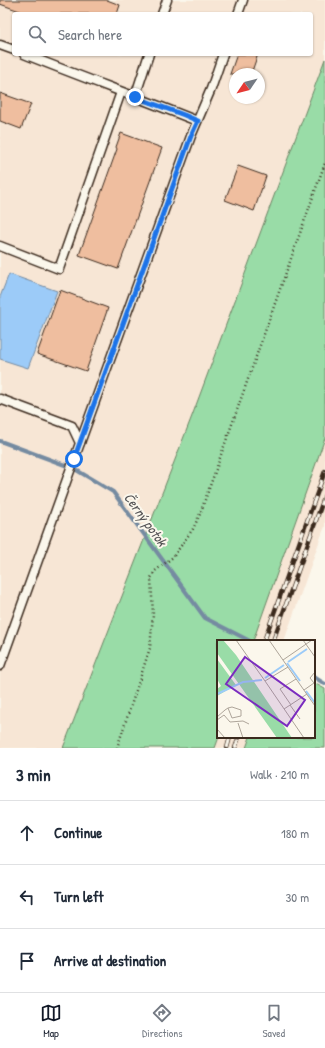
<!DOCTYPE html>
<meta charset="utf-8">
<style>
:root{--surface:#fff;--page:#f6f6f7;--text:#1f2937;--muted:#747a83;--line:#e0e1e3;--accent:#111827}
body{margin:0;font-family:"Patrick Hand",sans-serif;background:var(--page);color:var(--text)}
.compass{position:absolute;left:229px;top:68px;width:36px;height:36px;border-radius:50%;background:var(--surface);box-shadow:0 1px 3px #0004;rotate:235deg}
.stop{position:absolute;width:12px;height:12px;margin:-9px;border:3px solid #1a73e8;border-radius:50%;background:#fff}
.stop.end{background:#1a73e8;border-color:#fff;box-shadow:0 1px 4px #0008}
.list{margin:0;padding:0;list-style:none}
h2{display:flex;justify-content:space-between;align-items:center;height:52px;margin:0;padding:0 16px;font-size:17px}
h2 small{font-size:13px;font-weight:400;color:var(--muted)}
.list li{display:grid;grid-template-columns:26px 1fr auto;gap:12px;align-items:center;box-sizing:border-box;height:64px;padding:0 16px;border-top:1px solid var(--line)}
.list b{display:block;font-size:15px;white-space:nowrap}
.list em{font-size:13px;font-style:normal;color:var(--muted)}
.icon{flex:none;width:22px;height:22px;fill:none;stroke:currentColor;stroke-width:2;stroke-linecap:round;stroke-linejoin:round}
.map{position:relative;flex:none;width:325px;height:748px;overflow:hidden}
.search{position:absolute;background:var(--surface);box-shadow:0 1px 3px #0004;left:12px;right:12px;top:12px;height:44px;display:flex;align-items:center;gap:10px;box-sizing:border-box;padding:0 14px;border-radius:4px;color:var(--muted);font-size:15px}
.sheet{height:244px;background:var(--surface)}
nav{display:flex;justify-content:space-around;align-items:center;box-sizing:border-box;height:56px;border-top:1px solid var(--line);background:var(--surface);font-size:11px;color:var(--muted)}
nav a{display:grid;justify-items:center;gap:2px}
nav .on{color:var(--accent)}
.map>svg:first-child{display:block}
.built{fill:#f7e6d5;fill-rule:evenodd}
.green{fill:#99dca7;stroke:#6a8362}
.water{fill:#9ccbf8;stroke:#758ba1}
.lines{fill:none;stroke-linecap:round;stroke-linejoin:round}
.stream{stroke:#758ba1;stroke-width:4}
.building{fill:#efbe9f;stroke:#3b2a1e}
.lane-casing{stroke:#3b2a1e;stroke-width:11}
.path{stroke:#3b2a1e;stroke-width:2.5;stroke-dasharray:1 3;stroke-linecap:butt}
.lane{stroke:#fbf7ec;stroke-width:8}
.rail-casing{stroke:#3b2a1e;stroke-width:4.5}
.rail{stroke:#fbf7ec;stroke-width:3;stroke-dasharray:9;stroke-linecap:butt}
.route{stroke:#1a73e8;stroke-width:5}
.labels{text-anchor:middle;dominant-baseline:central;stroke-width:4;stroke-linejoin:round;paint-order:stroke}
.water-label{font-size:14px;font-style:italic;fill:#535254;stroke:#fbf7ec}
.inset-river{fill:none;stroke:#9ccbf8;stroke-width:2}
.inset-road{fill:none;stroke:#aea59a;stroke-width:1}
.view{fill:#7b2cbf;fill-opacity:0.15;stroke:#7b2cbf;stroke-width:2}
.inset-edge{fill:none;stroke:#3b2a1e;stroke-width:2}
</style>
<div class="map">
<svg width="325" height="748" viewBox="0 0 325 748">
<rect width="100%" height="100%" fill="#fbf7ec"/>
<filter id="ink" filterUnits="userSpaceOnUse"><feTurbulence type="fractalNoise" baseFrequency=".025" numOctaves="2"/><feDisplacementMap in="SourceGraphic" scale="8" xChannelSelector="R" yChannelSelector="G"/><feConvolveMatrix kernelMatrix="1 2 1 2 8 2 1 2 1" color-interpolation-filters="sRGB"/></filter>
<g filter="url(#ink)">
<g class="built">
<path d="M 0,0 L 325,0 L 325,59 L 192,416 L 63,748 L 0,748 ZM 14,14 L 311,14 L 311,54 L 14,54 ZM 235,74 L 259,74 L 259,98 L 235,98 Z"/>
<path d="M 325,438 L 325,527 L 323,531 L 284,641 L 253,641 Z"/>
<path d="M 219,737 L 250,737 L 246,748 L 215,748 Z"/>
</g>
<g class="green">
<path d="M 325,59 L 325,438 L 253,641 L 218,641 L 219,737 L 215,748 L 63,748 L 192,416 Z"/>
<path d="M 314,683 L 325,689 L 325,748 L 246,748 L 250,737 L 314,737 Z"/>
</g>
<path class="water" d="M 9,274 L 57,291 L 28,368 L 0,359 L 0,297 Z"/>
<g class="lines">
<g class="stream">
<path d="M 0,441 L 73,468 L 113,492 L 205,618 L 250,641"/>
<path d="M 314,677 L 325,684"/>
</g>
</g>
<g class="building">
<path d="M 0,0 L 107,0 L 120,5 L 117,14 L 28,14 L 0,4 Z"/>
<path d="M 237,54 L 258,54 L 251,74 L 230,74 Z"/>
<path d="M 0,93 L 31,104 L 21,129 L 0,121 Z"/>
<path d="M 121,133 L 162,148 L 118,269 L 79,255 L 117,149 L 116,147 Z"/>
<path d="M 238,166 L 266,176 L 254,211 L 225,200 Z"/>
<path d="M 60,290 L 108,308 L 86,371 L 37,354 Z"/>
</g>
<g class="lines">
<g class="lane-casing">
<g id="lane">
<path d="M 162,14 L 167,0"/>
<path d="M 238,14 L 243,0"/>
<path d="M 0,45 L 14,50"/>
<path d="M 24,54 C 81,77 140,98 197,121"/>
<path d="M 135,97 L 149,54"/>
<path d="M 0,246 L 59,269 L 121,92"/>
<path d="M 0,399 L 72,426 L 80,443 L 0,666"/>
<path d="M 80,443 L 191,136 L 211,89 L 223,54"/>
</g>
</g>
<path class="path" d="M 117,748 L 150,648 L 153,615 L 151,578 L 155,571 L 173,557 L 193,529 L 200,514 L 325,163"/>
<use href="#lane" class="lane"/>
<g class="rail-casing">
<g id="rail">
<path d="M 264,641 L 325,471"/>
<path d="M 273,641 L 325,495"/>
<path d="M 227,748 L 230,737"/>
<path d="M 235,748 L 239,737"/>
</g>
</g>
<use href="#rail" class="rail"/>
</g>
</g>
<g class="lines" filter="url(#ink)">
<path class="route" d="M 74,459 L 191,136 L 198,121 L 184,115 L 135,97"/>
</g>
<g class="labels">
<g class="water-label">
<text transform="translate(146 519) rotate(54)">Černý potok</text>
</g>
</g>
<g transform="translate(217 640)">
<rect width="98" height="98" fill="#fbf7ec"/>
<path d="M 0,0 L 6,0 L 19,15 L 75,98 L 60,98 L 0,13 ZM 0,19 L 19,45 L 0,56 L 0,49 L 4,46 L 0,39 Z" fill="#99dca7"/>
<path class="inset-river" d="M 71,22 L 90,9M 70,23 L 83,41M 48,38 L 67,25M 89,51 L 98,63M 0,54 L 26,42 L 45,40"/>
<path class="inset-road" d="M 19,0 L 48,41 L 71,27M 52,0 L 98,66M 86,0 L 98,17M 66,20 L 95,0M 48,41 L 87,98M 97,43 L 93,38 L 98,32M 87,50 L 97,43M 73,65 L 83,79M 74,65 L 63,49 L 79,39M 67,69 L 90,54M 0,77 L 8,70 L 11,68 L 15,67 L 24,70 L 24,76 L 15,78 L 11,68M 0,80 L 7,75 L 13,82 L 26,81 L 32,84M 21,83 L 26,98M 0,89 L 8,98"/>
<path class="view" d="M 28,17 L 88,60 L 70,86 L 9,44 Z"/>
<rect width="98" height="98" class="inset-edge"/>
</g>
</svg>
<svg class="compass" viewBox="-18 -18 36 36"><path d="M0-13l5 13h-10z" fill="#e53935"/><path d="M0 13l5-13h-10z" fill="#747a83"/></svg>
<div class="stop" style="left:74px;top:459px"></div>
<div class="stop end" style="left:135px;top:97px"></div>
<div class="search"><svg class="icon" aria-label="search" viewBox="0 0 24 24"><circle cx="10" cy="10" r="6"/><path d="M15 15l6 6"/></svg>Search here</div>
</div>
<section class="sheet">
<h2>3 min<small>Walk · 210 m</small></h2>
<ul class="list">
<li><svg class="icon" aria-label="ahead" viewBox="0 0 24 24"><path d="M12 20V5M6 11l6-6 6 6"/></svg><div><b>Continue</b></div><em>180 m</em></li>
<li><svg class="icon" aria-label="left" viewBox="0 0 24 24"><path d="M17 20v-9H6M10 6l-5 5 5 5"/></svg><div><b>Turn left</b></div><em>30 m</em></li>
<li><svg class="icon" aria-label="arrive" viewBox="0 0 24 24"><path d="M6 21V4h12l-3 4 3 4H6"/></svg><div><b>Arrive at destination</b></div></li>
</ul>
</section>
<nav>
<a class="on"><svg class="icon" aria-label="map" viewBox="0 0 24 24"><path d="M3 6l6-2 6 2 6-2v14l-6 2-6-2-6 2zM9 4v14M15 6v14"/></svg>Map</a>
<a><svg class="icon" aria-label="directions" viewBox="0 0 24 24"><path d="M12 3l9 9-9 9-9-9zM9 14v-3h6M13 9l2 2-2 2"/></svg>Directions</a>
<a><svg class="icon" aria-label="saved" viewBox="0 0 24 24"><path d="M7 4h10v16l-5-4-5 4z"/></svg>Saved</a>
</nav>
